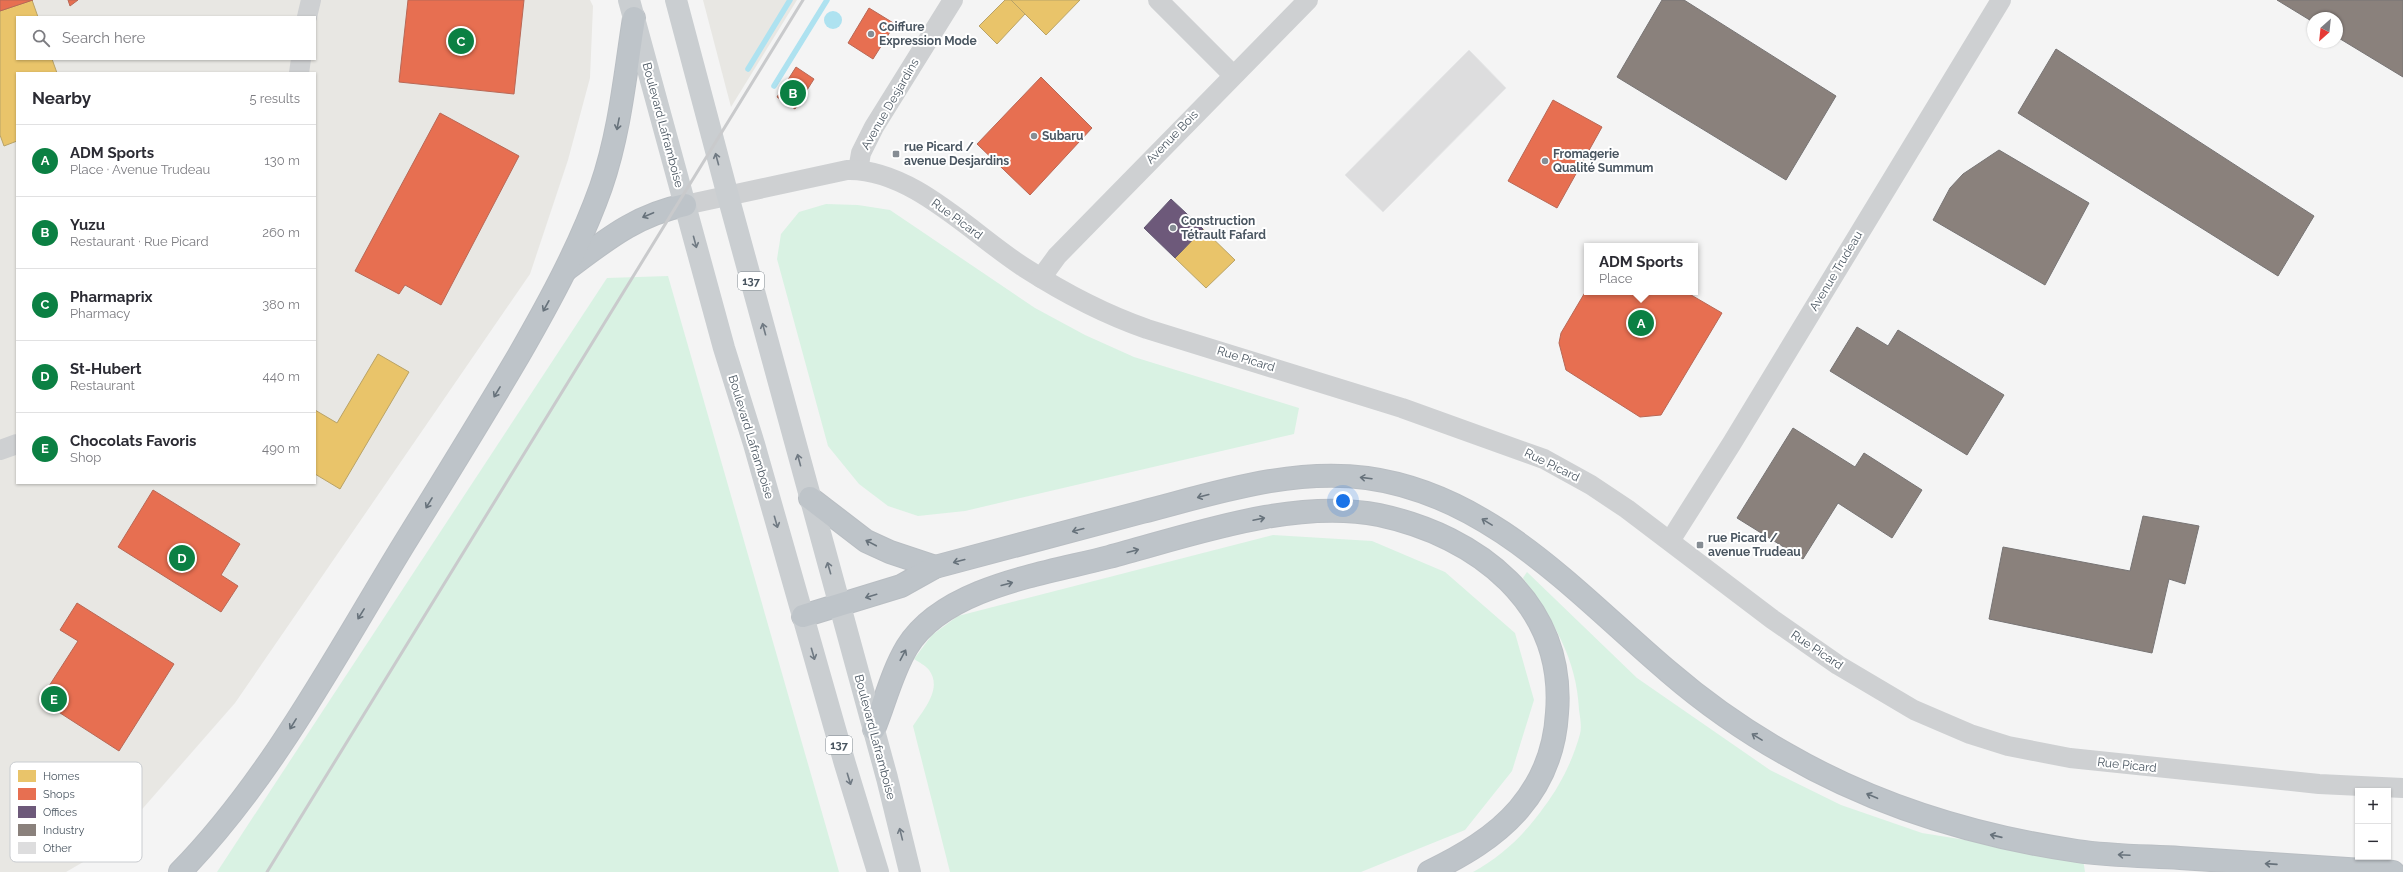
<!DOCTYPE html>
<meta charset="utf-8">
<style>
:root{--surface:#fff;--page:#f2f2f3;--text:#2b2b33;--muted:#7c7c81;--line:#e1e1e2;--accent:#0b8043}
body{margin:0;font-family:Raleway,sans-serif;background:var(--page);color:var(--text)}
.controls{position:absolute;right:12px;bottom:12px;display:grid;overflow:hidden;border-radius:0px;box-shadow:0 1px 3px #0004}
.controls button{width:36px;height:36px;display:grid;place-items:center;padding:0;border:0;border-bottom:1px solid var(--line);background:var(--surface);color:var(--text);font:20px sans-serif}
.compass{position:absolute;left:2307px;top:12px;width:36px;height:36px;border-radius:50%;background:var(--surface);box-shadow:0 1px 3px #0004;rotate:207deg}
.you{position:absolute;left:1343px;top:501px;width:14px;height:14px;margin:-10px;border:3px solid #fff;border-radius:50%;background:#1a73e8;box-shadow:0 0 0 6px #1a73e833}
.badge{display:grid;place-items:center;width:26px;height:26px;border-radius:50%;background:var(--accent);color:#fff;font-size:13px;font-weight:700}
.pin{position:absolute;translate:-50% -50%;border:2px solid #fff;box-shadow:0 1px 4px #0006}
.popup{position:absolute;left:1584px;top:243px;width:114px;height:52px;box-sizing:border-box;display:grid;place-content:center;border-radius:0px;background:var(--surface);filter:drop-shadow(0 1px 3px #0005);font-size:13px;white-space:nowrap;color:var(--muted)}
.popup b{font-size:15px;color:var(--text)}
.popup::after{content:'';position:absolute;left:50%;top:100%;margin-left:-8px;border:8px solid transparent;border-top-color:var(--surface)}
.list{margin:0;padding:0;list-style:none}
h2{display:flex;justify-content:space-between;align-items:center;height:52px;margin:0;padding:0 16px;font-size:17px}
h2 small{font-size:13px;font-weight:400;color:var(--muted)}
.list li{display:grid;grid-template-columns:26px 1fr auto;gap:12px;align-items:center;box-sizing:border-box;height:72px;padding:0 16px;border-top:1px solid var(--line)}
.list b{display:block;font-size:15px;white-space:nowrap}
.list p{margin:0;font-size:13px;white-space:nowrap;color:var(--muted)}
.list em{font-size:13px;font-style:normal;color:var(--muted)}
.icon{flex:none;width:22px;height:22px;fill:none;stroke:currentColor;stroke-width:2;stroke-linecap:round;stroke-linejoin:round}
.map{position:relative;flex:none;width:2403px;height:872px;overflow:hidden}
.search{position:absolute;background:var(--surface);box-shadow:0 1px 3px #0004;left:16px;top:16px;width:300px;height:44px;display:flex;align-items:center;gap:10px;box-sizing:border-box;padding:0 14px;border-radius:0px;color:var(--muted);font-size:15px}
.panel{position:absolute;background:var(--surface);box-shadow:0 1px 3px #0004;left:16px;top:72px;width:300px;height:412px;border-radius:0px}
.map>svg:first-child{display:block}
.commercial{fill:#e8e7e3;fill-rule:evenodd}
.green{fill:#d9f2e3}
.water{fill:#aee2f0}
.homes{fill:#e9c46a;stroke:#b9a367}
.shops{fill:#e76f51;stroke:#b86856}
.offices{fill:#6d597a;stroke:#625872}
.industry{fill:#8a817c;stroke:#777474}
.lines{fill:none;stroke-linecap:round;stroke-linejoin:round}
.stream{stroke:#aee2f0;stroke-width:5.5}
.building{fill:#ddddde;stroke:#e5e6e7}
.highway-casing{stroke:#b9bec3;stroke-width:24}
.minor{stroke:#ced0d2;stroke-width:20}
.major{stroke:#caced1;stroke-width:22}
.highway{stroke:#bec4c9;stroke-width:22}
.rail{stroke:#c9cacc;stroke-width:3}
.oneway{stroke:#67727b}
.oneway2{stroke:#707a83}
.poi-dot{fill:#868d94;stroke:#fff;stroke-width:1.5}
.labels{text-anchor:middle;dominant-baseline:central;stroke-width:4;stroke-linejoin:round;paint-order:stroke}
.shield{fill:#fff;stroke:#808990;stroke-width:1}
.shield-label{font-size:11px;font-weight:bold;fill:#4a5661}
.poi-label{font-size:12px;font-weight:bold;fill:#4a5661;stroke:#fff;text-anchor:start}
.street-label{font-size:12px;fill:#4a5661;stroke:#fff}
.key{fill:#fff;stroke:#c9ccd0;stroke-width:1}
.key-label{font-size:11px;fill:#4a5661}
</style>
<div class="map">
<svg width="2403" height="872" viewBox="0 0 2403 872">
<rect width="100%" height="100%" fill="#f4f4f4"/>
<g class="commercial">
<path d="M 0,0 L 590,0 L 593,6 L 590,78 L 568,160 L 530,274 L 235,703 L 109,847 L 66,872 L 0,872 ZM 17,17 L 315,17 L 315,59 L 17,59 ZM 17,73 L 315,73 L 315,483 L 17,483 Z"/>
<path d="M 703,0 L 797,0 L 731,107 Z"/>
</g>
<g class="green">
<path d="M 826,204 L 858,205 L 890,210 L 1035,308 L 1085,335 L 1134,357 L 1299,408 L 1294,434 L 965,511 L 918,516 L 888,506 L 859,484 L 828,446 L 777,259 L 781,234 L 799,212 Z"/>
<path d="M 668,276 L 839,872 L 217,872 L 607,278 Z"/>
<path d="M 1273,535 L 1372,541 L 1445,572 L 1515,633 L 1534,700 L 1512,771 L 1465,830 L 1361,872 L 950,872 L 913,726 C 923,710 943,689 929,670 C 926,666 919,662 914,659 L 932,635 L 958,616 Z"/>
<path d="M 1527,572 L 1637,678 L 1770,770 L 1841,805 L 1922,833 L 2083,859 L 2085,872 L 1473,872 C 1502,856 1525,834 1544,807 C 1560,786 1573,760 1580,734 C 1582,727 1580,717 1579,710 C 1577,658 1552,619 1523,578 Z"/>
</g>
<circle class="water" cx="833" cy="20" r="9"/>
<g class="homes">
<path d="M 32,0 L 38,17 L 17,17 L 17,59 L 52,59 L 57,73 L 17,73 L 17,141 L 4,146 L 0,135 L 0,11 Z"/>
<path d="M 1005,0 L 1011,0 L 1025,14 L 997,44 L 979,26 Z"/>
<path d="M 1011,0 L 1080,0 L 1046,35 Z"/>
<path d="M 1203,229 L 1235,260 L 1206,288 L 1175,258 Z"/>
<path d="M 378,354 L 409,372 L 340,489 L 315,474 L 315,410 L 337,423 Z"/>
</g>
<g class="shops">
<path d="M 0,0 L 33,0 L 0,11 Z"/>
<path d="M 68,0 L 78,0 L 70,6 Z"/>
<path d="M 408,0 L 524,0 L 514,94 L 399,82 Z"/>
<path d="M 869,8 L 895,24 L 873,59 L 848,43 Z"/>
<path d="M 796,67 L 814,79 L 795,109 L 777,97 Z"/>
<path d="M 1041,77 L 1092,128 L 1030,195 L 977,144 Z"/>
<path d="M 1553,100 L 1602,127 L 1557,208 L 1508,181 Z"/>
<path d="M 440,113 L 519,156 L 441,305 L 405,285 L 399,294 L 355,271 Z"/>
<path d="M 1587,289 L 1587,292 L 1686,292 L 1722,313 L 1661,415 L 1640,417 L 1566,370 L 1559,343 L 1561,333 Z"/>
<path d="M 153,490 L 240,544 L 221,575 L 238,586 L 221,612 L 118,547 Z"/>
<path d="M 77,603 L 174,664 L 119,751 L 40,700 L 78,641 L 60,630 Z"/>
</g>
<path class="offices" d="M 1171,199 L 1203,229 L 1175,258 L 1144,228 Z"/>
<g class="industry">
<path d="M 1662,0 L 1684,0 L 1836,96 L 1786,180 L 1617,77 Z"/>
<path d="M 2277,0 L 2403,0 L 2403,77 L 2337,37 L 2337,18 L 2313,18 L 2313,22 Z"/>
<path d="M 2056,49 L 2314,216 L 2278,276 L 2018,113 Z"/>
<path d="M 1999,150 L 2089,203 L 2045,285 L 1933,220 L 1950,188 L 1963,174 Z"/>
<path d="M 1857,327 L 1888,346 L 1898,330 L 2004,395 L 1967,455 L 1830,371 Z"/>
<path d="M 1793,428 L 1855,467 L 1864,453 L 1922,490 L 1892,538 L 1838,503 L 1803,559 L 1737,518 Z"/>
<path d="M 2143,516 L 2199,526 L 2185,584 L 2169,579 L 2152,653 L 1989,619 L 2003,547 L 2130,571 Z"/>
</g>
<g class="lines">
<g class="stream">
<path d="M 748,69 L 790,0"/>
<path d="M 774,86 L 827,0"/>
</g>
</g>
<path class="building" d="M 1469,50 L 1506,88 L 1383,212 L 1345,175 Z"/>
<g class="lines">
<g class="highway-casing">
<g id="highway">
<path d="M 567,269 C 606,240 636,215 685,205"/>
<path d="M 810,498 L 866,541 L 890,552 L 935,567"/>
<path d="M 803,616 L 901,586 L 935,567 C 1004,549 1073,531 1142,512 C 1216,493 1290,468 1367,478 C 1492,495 1578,595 1669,672 C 1705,703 1745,731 1786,754 C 1876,806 1975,836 2077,851 C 2111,856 2146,856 2180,858 C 2251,863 2322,867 2393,872"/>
<path d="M 874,729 C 885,702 892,672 907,647 C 944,587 1044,574 1109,557 C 1192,535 1293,498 1379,515 C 1478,536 1566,604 1557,713 C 1555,749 1542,782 1519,809 C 1495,837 1462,856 1429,872"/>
<path d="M 180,872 C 271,779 336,655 404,544 C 443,481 482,418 519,355 C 550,301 580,246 601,187 C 620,132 625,75 634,18"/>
</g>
</g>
<g class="minor">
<path d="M 1158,0 L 1233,75"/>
<path d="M 307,17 L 311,0"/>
<path d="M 299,73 L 301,59"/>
<path d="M 858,170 L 861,153 L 874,127 L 953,0"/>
<path d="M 685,205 L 847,170 C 912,168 973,235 1025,268 C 1064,293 1104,314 1147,329 L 1402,408 L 1544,459 L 1591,485 L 1627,509 L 1772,619 L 1838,665 L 1914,710 L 1970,734 L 2008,746 L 2070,758 L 2319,784 L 2403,788"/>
<path d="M 1041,278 L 1057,256 L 1308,0"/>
<path d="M 0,450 L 17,444"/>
<path d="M 1670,541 L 1732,443 L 2001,0"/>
</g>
<g class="major">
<path d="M 629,0 L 724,348 L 754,444 L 845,764 L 878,872"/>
<path d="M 676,0 L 728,196 L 887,778 L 910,872"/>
</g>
<use href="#highway" class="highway"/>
<path class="rail" d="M 267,872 L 803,0"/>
</g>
<defs><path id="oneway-shaft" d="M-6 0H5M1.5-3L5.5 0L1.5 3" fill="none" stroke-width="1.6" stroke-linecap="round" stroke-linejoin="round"/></defs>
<g class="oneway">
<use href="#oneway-shaft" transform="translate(618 124) rotate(101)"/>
<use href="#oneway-shaft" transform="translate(648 215) rotate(157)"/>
<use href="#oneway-shaft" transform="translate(546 306) rotate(119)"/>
<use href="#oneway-shaft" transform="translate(497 392) rotate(121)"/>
<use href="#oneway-shaft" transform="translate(1366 478) rotate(-173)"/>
<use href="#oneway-shaft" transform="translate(1203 496) rotate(165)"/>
<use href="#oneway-shaft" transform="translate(429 503) rotate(121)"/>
<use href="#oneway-shaft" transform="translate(1259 519) rotate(-12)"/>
<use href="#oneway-shaft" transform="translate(1487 522) rotate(-149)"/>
<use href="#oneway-shaft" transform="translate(1078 530) rotate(165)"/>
<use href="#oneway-shaft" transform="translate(871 543) rotate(-152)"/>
<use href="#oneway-shaft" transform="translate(1133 551) rotate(-15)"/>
<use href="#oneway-shaft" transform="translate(959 561) rotate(165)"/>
<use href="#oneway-shaft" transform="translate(1007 584) rotate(-15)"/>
<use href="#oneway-shaft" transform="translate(871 596) rotate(163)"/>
<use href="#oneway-shaft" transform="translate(361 614) rotate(122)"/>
<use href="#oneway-shaft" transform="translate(903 655) rotate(-62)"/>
<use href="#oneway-shaft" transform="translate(293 724) rotate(122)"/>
<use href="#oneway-shaft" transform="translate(1757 737) rotate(-148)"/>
<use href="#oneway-shaft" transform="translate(1872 796) rotate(-157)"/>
<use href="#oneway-shaft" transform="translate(1996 836) rotate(-167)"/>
<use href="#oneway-shaft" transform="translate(2124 855) rotate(-177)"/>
<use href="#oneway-shaft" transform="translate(2271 864) rotate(-176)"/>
</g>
<g class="oneway2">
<use href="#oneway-shaft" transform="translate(717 159) rotate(-105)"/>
<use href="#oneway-shaft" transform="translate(695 242) rotate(75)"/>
<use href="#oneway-shaft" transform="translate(764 329) rotate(-105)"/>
<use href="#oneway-shaft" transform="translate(799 460) rotate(-105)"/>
<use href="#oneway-shaft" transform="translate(776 522) rotate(74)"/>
<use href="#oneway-shaft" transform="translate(829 568) rotate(-106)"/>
<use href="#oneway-shaft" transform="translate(813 654) rotate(74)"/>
<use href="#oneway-shaft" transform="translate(849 779) rotate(73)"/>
<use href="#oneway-shaft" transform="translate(901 834) rotate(-104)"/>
</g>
<g class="poi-dot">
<circle cx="871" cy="34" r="4"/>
<circle cx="1034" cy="136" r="4"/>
<rect x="892" y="150" width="8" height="8" rx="2"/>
<circle cx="1545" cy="161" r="4"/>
<circle cx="1173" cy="228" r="4"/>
<rect x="1696" y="541" width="8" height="8" rx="2"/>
</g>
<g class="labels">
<g class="shield">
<rect x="738" y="272" width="26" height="18" rx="3"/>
<rect x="826" y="736" width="26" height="18" rx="3"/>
</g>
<g class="shield-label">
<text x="751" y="281">137</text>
<text x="839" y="745">137</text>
</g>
<g class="poi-label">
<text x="879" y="27">Coiffure<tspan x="879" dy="14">Expression Mode</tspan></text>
<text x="1042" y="136">Subaru</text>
<text x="904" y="147">rue Picard /<tspan x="904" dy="14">avenue Desjardins</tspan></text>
<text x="1553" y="154">Fromagerie<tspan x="1553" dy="14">Qualité Summum</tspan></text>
<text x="1181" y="221">Construction<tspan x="1181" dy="14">Tétrault Fafard</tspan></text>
<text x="1708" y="538">rue Picard /<tspan x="1708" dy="14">avenue Trudeau</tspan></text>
</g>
<g class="street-label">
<text transform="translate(890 104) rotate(-60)">Avenue Desjardins</text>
<text transform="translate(663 125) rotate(75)">Boulevard Laframboise</text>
<text transform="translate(1172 137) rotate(-46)">Avenue Bois</text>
<text transform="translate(957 219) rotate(36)">Rue Picard</text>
<text transform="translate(1836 271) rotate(-59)">Avenue Trudeau</text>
<text transform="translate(1246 359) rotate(17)">Rue Picard</text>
<text transform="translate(751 437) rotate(73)">Boulevard Laframboise</text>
<text transform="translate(1552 465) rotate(26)">Rue Picard</text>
<text transform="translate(1817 650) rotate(34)">Rue Picard</text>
<text transform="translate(875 737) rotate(75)">Boulevard Laframboise</text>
<text transform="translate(2127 765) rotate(6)">Rue Picard</text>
</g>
</g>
<rect x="10" y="762" width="132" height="100" rx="6" class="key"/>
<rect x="18" y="770" width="18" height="12" fill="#e9c46a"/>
<rect x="18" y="788" width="18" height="12" fill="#e76f51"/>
<rect x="18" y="806" width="18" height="12" fill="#6d597a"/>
<rect x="18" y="824" width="18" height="12" fill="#8a817c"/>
<rect x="18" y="842" width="18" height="12" fill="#ddddde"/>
<g class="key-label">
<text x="43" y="780">Homes</text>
<text x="43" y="798">Shops</text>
<text x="43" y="816">Offices</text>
<text x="43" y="834">Industry</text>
<text x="43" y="852">Other</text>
</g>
</svg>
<div class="controls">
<button>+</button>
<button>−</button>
</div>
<svg class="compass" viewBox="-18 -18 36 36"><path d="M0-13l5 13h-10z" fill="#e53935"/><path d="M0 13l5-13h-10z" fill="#7c7c81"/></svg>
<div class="you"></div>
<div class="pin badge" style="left:1641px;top:323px">A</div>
<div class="popup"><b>ADM Sports</b>Place</div>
<div class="pin badge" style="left:793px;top:93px">B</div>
<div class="pin badge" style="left:461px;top:41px">C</div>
<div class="pin badge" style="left:182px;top:558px">D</div>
<div class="pin badge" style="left:54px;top:699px">E</div>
<div class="search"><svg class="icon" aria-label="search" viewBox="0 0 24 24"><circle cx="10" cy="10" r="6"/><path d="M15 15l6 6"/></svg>Search here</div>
<section class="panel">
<h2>Nearby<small>5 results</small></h2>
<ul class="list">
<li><span class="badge">A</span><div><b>ADM Sports</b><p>Place · Avenue Trudeau</p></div><em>130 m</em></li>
<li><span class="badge">B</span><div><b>Yuzu</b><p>Restaurant · Rue Picard</p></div><em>260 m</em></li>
<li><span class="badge">C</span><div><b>Pharmaprix</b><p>Pharmacy</p></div><em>380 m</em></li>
<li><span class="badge">D</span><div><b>St-Hubert</b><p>Restaurant</p></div><em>440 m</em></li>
<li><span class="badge">E</span><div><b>Chocolats Favoris</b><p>Shop</p></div><em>490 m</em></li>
</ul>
</section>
</div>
